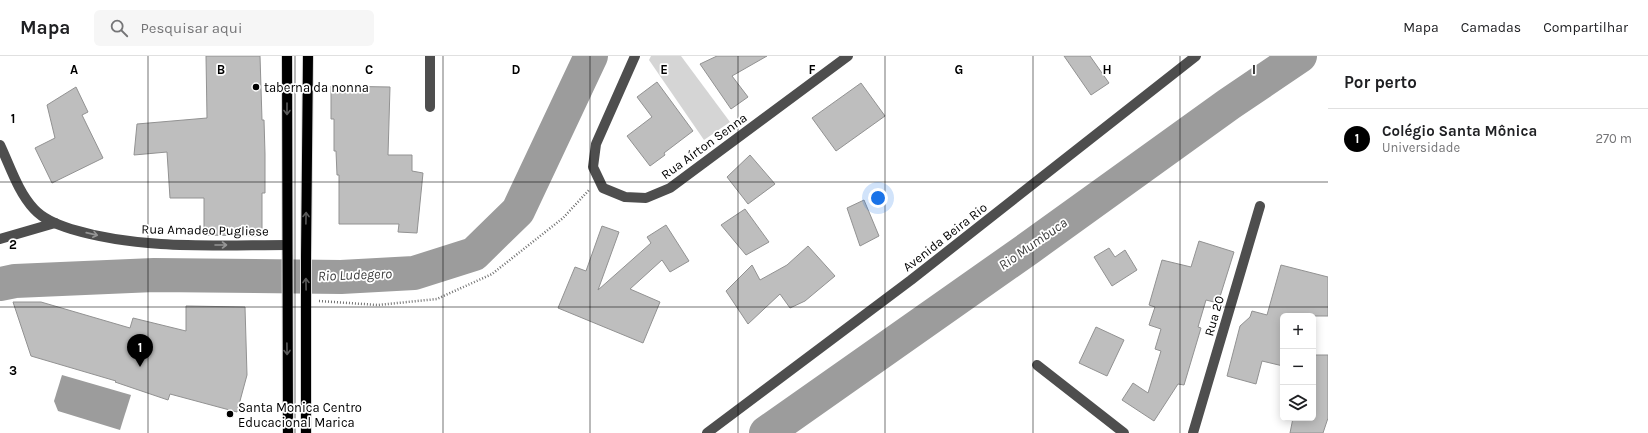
<!DOCTYPE html>
<html lang="pt">
<meta charset="utf-8">
<style>
:root{--surface:#fff;--page:#f6f6f6;--text:#202124;--muted:#757577;--line:#e0e0e0;--accent:#000}
body{margin:0;font-family:Karla,sans-serif;background:var(--page);color:var(--text)}
.controls{position:absolute;right:12px;bottom:12px;display:grid;overflow:hidden;border-radius:6px;box-shadow:0 2px 10px #0003}
.controls button{width:36px;height:36px;display:grid;place-items:center;padding:0;border:0;border-bottom:1px solid var(--line);background:var(--surface);color:var(--text);font:20px sans-serif}
.you{position:absolute;left:878px;top:142px;width:14px;height:14px;margin:-10px;border:3px solid #fff;border-radius:50%;background:#1a73e8;box-shadow:0 0 0 6px #1a73e833}
.badge{display:grid;place-items:center;width:26px;height:26px;border-radius:50%;background:var(--accent);color:#fff;font-size:13px;font-weight:700}
.pin{position:absolute;translate:-50% -33px;filter:drop-shadow(0 1px 2px #0008)}
.pin::after{content:'';position:absolute;top:21px;width:14px;height:12px;background:inherit;clip-path:polygon(0 0,100% 0,50% 100%)}
.list{margin:0;padding:0;list-style:none}
h2{display:flex;justify-content:space-between;align-items:center;height:52px;margin:0;padding:0 16px;font-size:17px}
h2 small{font-size:13px;font-weight:400;color:var(--muted)}
.list li{display:grid;grid-template-columns:26px 1fr auto;gap:12px;align-items:center;box-sizing:border-box;height:60px;padding:0 16px;border-top:1px solid var(--line)}
.list b{display:block;font-size:15px;white-space:nowrap}
.list p{margin:0;font-size:13px;white-space:nowrap;color:var(--muted)}
.list em{font-size:13px;font-style:normal;color:var(--muted)}
.icon{flex:none;width:22px;height:22px;fill:none;stroke:currentColor;stroke-width:2;stroke-linecap:round;stroke-linejoin:round}
.map{position:relative;flex:none;width:1328px;height:377px;overflow:hidden}
header{display:flex;align-items:center;gap:24px;box-sizing:border-box;height:56px;padding:0 20px;background:var(--surface);border-bottom:1px solid var(--line)}
header strong{font-size:19px}
nav{display:flex;gap:22px;margin-inline-start:auto;font-size:14px}
.search{width:280px;height:36px;background:var(--page);display:flex;align-items:center;gap:10px;box-sizing:border-box;padding:0 14px;border-radius:6px;color:var(--muted);font-size:15px}
main{display:flex}
aside{flex:1;background:var(--surface)}
.map>svg:first-child{display:block}
.green{fill:#d5d5d5}
.water{fill:#9c9c9c}
.lines{fill:none;stroke-linecap:round;stroke-linejoin:round}
.river{stroke:#9c9c9c;stroke-width:34}
.building{fill:#bebebe;stroke:#929292}
.major-casing{stroke:#dbdbdb;stroke-width:12}
.path{stroke:#707070;stroke-width:2.5;stroke-dasharray:1 2;stroke-linecap:butt}
.minor{stroke:#4e4e4e;stroke-width:10}
.major{stroke:#000;stroke-width:10}
.oneway{stroke:#595959}
.oneway2{stroke:#959595}
.grid{fill:none;stroke:#000;stroke-width:1;stroke-opacity:0.55}
.poi-dot{fill:#000;stroke:#fff;stroke-width:1.5}
.labels{text-anchor:middle;dominant-baseline:central;stroke-width:3.5;stroke-linejoin:round;paint-order:stroke}
.poi-label{font-size:13px;fill:#000;stroke:#fff;text-anchor:start}
.street-label{font-size:13px;fill:#000;stroke:#fff}
.water-label{font-size:14px;font-style:italic;fill:#3d3d3d;stroke:#fff}
.grid-label{font-size:13px;text-anchor:middle;font-weight:bold;fill:#000;stroke:#fff;stroke-width:3.5;stroke-linejoin:round;paint-order:stroke}
</style>
<header>
<strong>Mapa</strong>
<div class="search"><svg class="icon" aria-label="search" viewBox="0 0 24 24"><circle cx="10" cy="10" r="6"/><path d="M15 15l6 6"/></svg>Pesquisar aqui</div>
<nav><a>Mapa</a><a>Camadas</a><a>Compartilhar</a></nav>
</header>
<main>
<div class="map">
<svg width="1328" height="377" viewBox="0 0 1328 377">
<rect width="100%" height="100%" fill="#fff"/>
<path class="green" d="M 651,0 L 681,0 L 730,66 L 704,84 L 649,4 Z"/>
<path class="water" d="M 62,319 L 131,339 L 120,374 L 58,355 L 54,345 Z"/>
<g class="lines">
<g class="river">
<path d="M 0,228 L 15,225 L 154,219 L 341,221 L 414,217 L 474,198 L 518,155 L 591,0"/>
<path d="M 766,377 L 1029,192 L 1229,48 L 1300,0"/>
</g>
</g>
<g class="building">
<path d="M 206,0 L 260,0 L 262,64 L 264,64 L 265,98 L 265,137 L 262,137 L 262,180 L 204,179 L 204,142 L 170,142 L 167,96 L 134,99 L 137,68 L 207,62 Z"/>
<path d="M 717,0 L 767,0 L 732,20 L 748,41 L 731,53 L 700,8 Z"/>
<path d="M 1064,0 L 1090,0 L 1109,27 L 1091,39 Z"/>
<path d="M 657,26 L 693,75 L 664,97 L 665,99 L 650,110 L 627,80 L 652,61 L 637,41 Z"/>
<path d="M 861,27 L 885,60 L 836,95 L 812,62 Z"/>
<path d="M 331,30 L 390,31 L 388,99 L 412,99 L 412,115 L 423,117 L 417,177 L 398,176 L 399,168 L 339,168 L 339,119 L 337,119 L 336,95 L 334,95 L 334,63 L 331,63 Z"/>
<path d="M 76,31 L 88,56 L 82,59 L 103,102 L 52,127 L 35,92 L 55,82 L 47,49 Z"/>
<path d="M 750,99 L 775,128 L 748,148 L 727,121 Z"/>
<path d="M 864,144 L 879,180 L 860,190 L 847,152 Z"/>
<path d="M 745,153 L 769,186 L 746,199 L 721,169 Z"/>
<path d="M 666,169 L 689,205 L 670,216 L 662,204 L 630,233 L 660,246 L 643,287 L 558,252 L 575,211 L 586,215 L 602,170 L 619,176 L 598,234 L 651,187 L 647,181 Z"/>
<path d="M 1199,185 L 1234,196 L 1218,247 L 1206,244 L 1198,271 L 1201,272 L 1184,329 L 1178,328 L 1154,365 L 1122,344 L 1133,327 L 1148,337 L 1161,295 L 1155,293 L 1161,273 L 1149,269 L 1155,251 L 1149,249 L 1162,204 L 1191,211 Z"/>
<path d="M 808,190 L 835,220 L 805,245 L 790,252 L 780,238 L 748,268 L 726,235 L 752,209 L 760,224 L 787,209 Z"/>
<path d="M 1109,192 L 1115,201 L 1125,194 L 1137,214 L 1112,230 L 1094,201 Z"/>
<path d="M 1281,209 L 1328,221 L 1328,260 L 1283,260 L 1283,310 L 1262,305 L 1256,328 L 1227,320 L 1240,270 L 1250,261 L 1252,255 L 1267,259 Z"/>
<path d="M 13,246 L 41,246 L 130,272 L 133,262 L 186,275 L 186,250 L 245,251 L 247,319 L 237,356 L 170,338 L 168,344 L 115,326 L 116,325 L 31,300 Z"/>
<path d="M 1096,271 L 1124,284 L 1107,320 L 1079,307 Z"/>
<path d="M 1313,299 L 1328,299 L 1328,362 L 1323,377 L 1290,377 L 1293,362 L 1313,362 Z"/>
</g>
<g class="lines">
<g class="major-casing">
<g id="major">
<path d="M 287,0 L 288,377"/>
<path d="M 306,377 L 306,201 L 308,0"/>
</g>
</g>
<path class="path" d="M 319,245 L 378,249 L 437,243 L 492,218 L 563,162 L 589,134"/>
<g class="minor">
<path d="M 635,0 L 596,88 L 593,111 L 603,132 L 625,141 L 646,142 L 670,132 L 848,0"/>
<path d="M 430,51 L 430,0"/>
<path d="M 0,89 C 10,110 18,136 34,153 C 44,164 58,169 71,173 C 141,194 215,189 287,189"/>
<path d="M 0,183 L 55,167"/>
<path d="M 1037,309 L 1124,377"/>
<path d="M 707,377 L 911,224 L 1196,0"/>
<path d="M 1193,377 L 1260,150"/>
</g>
<use href="#major" class="major"/>
</g>
<defs><path id="oneway-shaft" d="M-6 0H5M1.5-3L5.5 0L1.5 3" fill="none" stroke-width="1.6" stroke-linecap="round" stroke-linejoin="round"/></defs>
<g class="oneway">
<use href="#oneway-shaft" transform="translate(287 53) rotate(90)"/>
<use href="#oneway-shaft" transform="translate(306 162) rotate(-89)"/>
<use href="#oneway-shaft" transform="translate(306 228) rotate(-91)"/>
<use href="#oneway-shaft" transform="translate(287 293) rotate(89)"/>
</g>
<g class="oneway2">
<use href="#oneway-shaft" transform="translate(92 178) rotate(13)"/>
<use href="#oneway-shaft" transform="translate(221 189)"/>
</g>
<path class="grid" d="M 148,0 L 148,377M 295,0 L 295,377M 443,0 L 443,377M 590,0 L 590,377M 738,0 L 738,377M 885,0 L 885,377M 1033,0 L 1033,377M 1180,0 L 1180,377M 0,126 L 1328,126M 0,251 L 1328,251"/>
<g class="poi-dot">
<circle cx="256" cy="31" r="4"/>
<circle cx="230" cy="358" r="4"/>
</g>
<g class="labels">
<g class="poi-label">
<text x="264" y="31">taberna da nonna</text>
<text x="238" y="351">Santa Monica Centro<tspan x="238" dy="15">Educacional Marica</tspan></text>
</g>
<g class="street-label">
<text transform="translate(704 90) rotate(-36)">Rua Aírton Senna</text>
<text transform="translate(205 174) rotate(1)">Rua Amadeo Pugliese</text>
<text transform="translate(945 181) rotate(-38)">Avenida Beira Rio</text>
<text transform="translate(1214 260) rotate(-74)">Rua 20</text>
</g>
<g class="water-label">
<text transform="translate(1033 188) rotate(-35)">Rio Mumbuca</text>
<text transform="translate(355 219) rotate(-2)">Rio Ludegero</text>
</g>
</g>
<g class="grid-label">
<text x="74" y="18">A</text>
<text x="221" y="18">B</text>
<text x="369" y="18">C</text>
<text x="516" y="18">D</text>
<text x="664" y="18">E</text>
<text x="812" y="18">F</text>
<text x="959" y="18">G</text>
<text x="1107" y="18">H</text>
<text x="1254" y="18">I</text>
<text x="13" y="67">1</text>
<text x="13" y="193">2</text>
<text x="13" y="319">3</text>
</g>
</svg>
<div class="controls">
<button>+</button>
<button>−</button>
<button><svg class="icon" aria-label="layers" viewBox="0 0 24 24"><path d="M12 4l9 5-9 5-9-5zM3 14l9 5 9-5"/></svg></button>
</div>
<div class="you"></div>
<div class="pin badge" style="left:140px;top:311px">1</div>
</div>
<aside>
<h2>Por perto<small></small></h2>
<ul class="list">
<li><span class="badge">1</span><div><b>Colégio Santa Mônica</b><p>Universidade</p></div><em>270 m</em></li>
</ul>
</aside>
</main>
